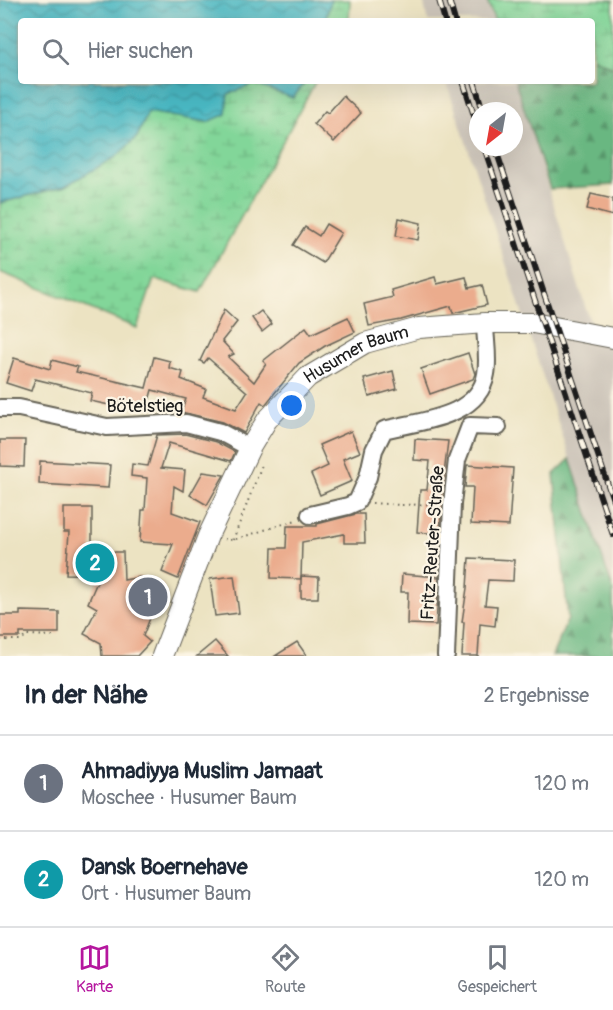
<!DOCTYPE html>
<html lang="de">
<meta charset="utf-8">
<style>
:root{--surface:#fff;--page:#f6f6f7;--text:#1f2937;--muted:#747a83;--line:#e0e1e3;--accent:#b5179e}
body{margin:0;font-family:Pangolin,sans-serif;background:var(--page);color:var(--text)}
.compass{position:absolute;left:469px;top:102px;width:54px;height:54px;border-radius:50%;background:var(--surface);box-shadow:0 6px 24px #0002;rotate:211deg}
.you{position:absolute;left:292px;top:406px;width:21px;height:21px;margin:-15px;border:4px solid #fff;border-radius:50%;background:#1a73e8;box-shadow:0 0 0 9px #1a73e833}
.badge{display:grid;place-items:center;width:39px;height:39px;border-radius:50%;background:var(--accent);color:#fff;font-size:20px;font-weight:700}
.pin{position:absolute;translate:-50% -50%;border:3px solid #fff;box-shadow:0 2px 6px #0006}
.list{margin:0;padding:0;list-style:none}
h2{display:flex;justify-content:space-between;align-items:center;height:78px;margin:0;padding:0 24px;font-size:26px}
h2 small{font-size:20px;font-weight:400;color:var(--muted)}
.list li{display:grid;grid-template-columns:39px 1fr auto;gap:18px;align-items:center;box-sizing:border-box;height:96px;padding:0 24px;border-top:2px solid var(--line)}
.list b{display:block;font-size:22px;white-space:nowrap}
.list p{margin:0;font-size:20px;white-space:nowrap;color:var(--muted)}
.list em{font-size:20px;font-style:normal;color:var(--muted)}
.icon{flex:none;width:33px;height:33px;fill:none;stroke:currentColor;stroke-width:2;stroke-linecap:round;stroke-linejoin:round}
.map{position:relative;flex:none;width:613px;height:656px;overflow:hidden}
.search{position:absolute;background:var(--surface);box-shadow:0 6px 24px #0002;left:18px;right:18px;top:18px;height:66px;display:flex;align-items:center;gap:15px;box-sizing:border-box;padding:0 21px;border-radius:6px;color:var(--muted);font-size:22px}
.sheet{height:270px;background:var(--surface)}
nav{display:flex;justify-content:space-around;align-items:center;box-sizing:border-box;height:84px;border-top:2px solid var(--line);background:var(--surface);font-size:16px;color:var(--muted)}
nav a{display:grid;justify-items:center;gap:3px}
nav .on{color:var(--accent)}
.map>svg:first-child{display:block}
.industrial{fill:#cbc3b8;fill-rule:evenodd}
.forest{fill:url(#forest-firs);stroke:#426a4e;stroke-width:1.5}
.wetland{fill:url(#wetland-marsh);stroke:#4f795a;stroke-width:1.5}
.water{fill:url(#water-waves);stroke:#336a70;stroke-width:1.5}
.building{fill:#ebac8d}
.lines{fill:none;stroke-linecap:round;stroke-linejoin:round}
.minor-casing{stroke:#656256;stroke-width:20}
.tertiary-casing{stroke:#656256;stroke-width:22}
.path{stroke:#656256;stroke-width:2;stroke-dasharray:1.5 4.5;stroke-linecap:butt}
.minor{stroke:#fff;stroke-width:16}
.tertiary{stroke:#fff;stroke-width:20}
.rail-casing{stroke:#1c1c1c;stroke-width:6}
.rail{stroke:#fcf5e5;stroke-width:4;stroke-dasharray:11;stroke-linecap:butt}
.labels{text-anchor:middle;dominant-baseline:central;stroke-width:4.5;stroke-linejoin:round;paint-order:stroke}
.street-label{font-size:18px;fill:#1c1c1c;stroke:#fcf5e5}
</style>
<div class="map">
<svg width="613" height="656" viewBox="0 0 613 656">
<defs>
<pattern id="forest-firs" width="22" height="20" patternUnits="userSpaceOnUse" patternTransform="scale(1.5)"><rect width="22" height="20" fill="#69b781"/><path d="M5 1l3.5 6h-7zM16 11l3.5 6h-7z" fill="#569469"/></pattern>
<pattern id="wetland-marsh" width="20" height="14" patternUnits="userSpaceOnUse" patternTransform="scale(1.5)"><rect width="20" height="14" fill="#82d699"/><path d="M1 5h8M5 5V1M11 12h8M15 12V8" fill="none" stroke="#70b783"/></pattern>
<pattern id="water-waves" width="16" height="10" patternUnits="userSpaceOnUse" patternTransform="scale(1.5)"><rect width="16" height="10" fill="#4ab8c3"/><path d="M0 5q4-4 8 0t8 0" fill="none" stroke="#3d959e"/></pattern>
</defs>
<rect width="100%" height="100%" fill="#fcf5e5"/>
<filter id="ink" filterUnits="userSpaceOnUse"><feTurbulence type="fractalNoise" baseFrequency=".0167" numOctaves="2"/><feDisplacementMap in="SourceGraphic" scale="12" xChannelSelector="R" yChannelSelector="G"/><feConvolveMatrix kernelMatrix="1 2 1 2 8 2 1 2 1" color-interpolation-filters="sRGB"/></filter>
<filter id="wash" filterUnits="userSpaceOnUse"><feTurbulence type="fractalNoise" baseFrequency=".008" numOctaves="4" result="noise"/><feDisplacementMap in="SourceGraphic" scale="24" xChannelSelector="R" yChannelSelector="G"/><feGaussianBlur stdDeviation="1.35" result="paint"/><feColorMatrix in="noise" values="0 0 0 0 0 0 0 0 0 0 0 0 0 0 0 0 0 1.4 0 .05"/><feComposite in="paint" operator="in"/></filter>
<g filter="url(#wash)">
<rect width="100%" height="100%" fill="#ece3c2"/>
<g class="industrial">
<path d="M 423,0 L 487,0 L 495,21 L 428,21 Z"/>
<path d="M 446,81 L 515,81 L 588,316 L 610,349 L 613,357 L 613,590 ZM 478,111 L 514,111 L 514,147 L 478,147 Z"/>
</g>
<g class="forest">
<path d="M 592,57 L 613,68 L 613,185 L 550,189 L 515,81 L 592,81 Z"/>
<path d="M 570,459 L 613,590 L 613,656 L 552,656 L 568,619 L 554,474 Z"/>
</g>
<g class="wetland">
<path d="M 331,0 L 350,0 L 349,21 L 325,21 Z"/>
<path d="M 487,0 L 613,0 L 613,67 L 592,57 L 592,21 L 495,21 Z"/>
<path d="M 306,81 L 316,81 L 200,292 L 154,279 L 137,328 L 0,272 L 0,203 L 65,186 L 137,137 L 148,112 L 208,122 L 228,94 L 254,84 L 293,98 Z"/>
</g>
<path class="water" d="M 0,0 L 331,0 L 325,21 L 21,21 L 21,81 L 306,81 L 293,98 L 254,84 L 228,94 L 226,114 L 208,122 L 148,112 L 137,137 L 116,157 L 65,186 L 0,203 Z"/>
<g id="blocks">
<g class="building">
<path d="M 343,96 L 361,113 L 334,142 L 314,124 L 325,111 L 328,113 Z"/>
<path d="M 591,194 L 613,199 L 613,216 L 587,209 Z"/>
<path d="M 399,218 L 421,223 L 418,240 L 396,236 Z"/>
<path d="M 326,224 L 341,233 L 323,263 L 293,245 L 305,227 L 319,236 Z"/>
<path d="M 435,277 L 437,284 L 466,277 L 469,288 L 482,285 L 487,305 L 453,313 L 451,306 L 401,320 L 369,326 L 364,304 L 393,297 L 391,290 Z"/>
<path d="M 224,310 L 237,322 L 222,341 L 234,354 L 228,357 L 254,382 L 266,364 L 263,361 L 306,327 L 311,334 L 348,317 L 355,332 L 325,346 L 299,363 L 265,405 L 261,402 L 244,433 L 223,422 L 181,412 L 186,399 L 152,390 L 147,408 L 120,401 L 119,407 L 90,401 L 92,393 L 35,379 L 31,391 L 6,383 L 14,358 L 50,369 L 52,360 L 78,367 L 76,372 L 146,388 L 154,357 L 170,361 L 169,368 L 183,372 L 181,379 L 206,389 L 203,397 L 236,409 L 247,392 L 208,358 L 204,363 L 200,361 Z"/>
<path d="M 261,311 L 272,324 L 262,332 L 252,318 Z"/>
<path d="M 468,353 L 475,374 L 473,379 L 430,394 L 421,369 Z"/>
<path d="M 393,371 L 397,389 L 369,397 L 364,379 Z"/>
<path d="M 351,431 L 360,452 L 343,459 L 352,481 L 320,495 L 311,474 L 328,466 L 319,445 Z"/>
<path d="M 185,434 L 216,442 L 235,452 L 231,461 L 169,443 L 161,468 L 185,470 L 183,491 L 174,486 L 172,512 L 200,522 L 178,579 L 162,572 L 173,544 L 140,542 L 142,510 L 145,510 L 147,478 L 131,476 L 132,464 L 148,466 L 157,435 Z"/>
<path d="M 415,439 L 448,441 L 439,515 L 441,515 L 440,534 L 417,532 L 420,490 L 427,490 L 430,461 L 414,460 Z"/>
<path d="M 0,440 L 25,440 L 24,467 L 0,466 Z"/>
<path d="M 40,461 L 110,465 L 108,488 L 39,484 Z"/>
<path d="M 467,465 L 513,468 L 509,526 L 471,524 L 473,487 L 465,487 Z"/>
<path d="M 203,472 L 224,475 L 207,505 L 190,495 Z"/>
<path d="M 64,508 L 92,508 L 92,552 L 123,552 L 124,580 L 140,577 L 163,585 L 143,636 L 150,642 L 137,656 L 102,656 L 101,643 L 84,634 L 97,608 L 88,603 L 100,575 L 66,574 L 69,532 L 64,532 Z"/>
<path d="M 356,514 L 364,514 L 365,543 L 344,543 L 344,534 L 302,542 L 301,579 L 271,578 L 272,548 L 286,548 L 287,526 L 317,526 L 317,524 Z"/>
<path d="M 469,558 L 514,560 L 513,581 L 488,580 L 485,605 L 497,606 L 495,626 L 480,624 L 478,656 L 462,656 L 464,622 L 462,622 L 467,588 Z"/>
<path d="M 402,574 L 439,577 L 436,625 L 407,624 L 408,592 L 401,592 Z"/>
<path d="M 234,576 L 239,613 L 215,616 L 210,579 Z"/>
<path d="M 301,576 L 319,577 L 318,598 L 301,598 Z"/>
<path d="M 20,611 L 59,612 L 59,633 L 20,633 L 20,637 L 0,637 L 0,615 L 20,615 Z"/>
<path d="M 215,641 L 228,656 L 197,656 Z"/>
<path d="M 297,642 L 307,656 L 275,656 Z"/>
</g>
</g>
</g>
<g filter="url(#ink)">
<use href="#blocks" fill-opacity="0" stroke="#656256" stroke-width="1.5"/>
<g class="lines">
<g class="minor-casing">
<g id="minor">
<path d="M 0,408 L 19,408 L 107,427 L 186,423 L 220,432 L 250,448"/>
<path d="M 310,515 L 348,506 L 357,502 L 368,477 L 374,450 L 384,430 C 418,421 479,418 486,374 C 489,358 485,339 485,323"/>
<path d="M 446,656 L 452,504 L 457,460 L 470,426 L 498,427"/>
</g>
</g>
<g class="tertiary-casing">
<g id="tertiary">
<path id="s1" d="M 162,656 L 208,536 L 250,448 L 267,420 L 308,377 L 365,343 L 419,328 L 485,323 L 533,323 L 613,338"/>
</g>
</g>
<g class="path">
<path d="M 372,503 L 401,505 L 438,504"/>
<path d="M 224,539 L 233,540 L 296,520"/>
<path d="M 233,540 L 263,462"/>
<path d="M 0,640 L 22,640 L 26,635 L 53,636"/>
</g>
<use href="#minor" class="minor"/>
<use href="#tertiary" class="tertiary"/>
<g class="rail-casing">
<g id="rail">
<path d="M 439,0 L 445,21"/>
<path d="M 449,0 L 455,21"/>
<path d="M 463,81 L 478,128"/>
<path d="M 474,81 L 483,111"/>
<path d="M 484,147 L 613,535"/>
<path d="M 495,147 L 613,500"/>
</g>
</g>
<use href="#rail" class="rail"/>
</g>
</g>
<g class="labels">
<g class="street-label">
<text stroke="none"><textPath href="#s1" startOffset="372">Husumer Baum</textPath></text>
<text x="145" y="406">Bötelstieg</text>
<text transform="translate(433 543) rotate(-86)">Fritz-Reuter-Straße</text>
</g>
</g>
</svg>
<svg class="compass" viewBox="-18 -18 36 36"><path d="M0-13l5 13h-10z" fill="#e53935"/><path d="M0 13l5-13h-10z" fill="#747a83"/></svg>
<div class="you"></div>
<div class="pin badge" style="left:148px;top:597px;background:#6b7280">1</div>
<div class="pin badge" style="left:95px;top:563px;background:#0f9aa8">2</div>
<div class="search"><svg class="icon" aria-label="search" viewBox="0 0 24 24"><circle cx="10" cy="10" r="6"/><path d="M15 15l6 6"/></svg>Hier suchen</div>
</div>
<section class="sheet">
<h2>In der Nähe<small>2 Ergebnisse</small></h2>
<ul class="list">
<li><span class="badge" style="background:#6b7280">1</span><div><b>Ahmadiyya Muslim Jamaat</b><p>Moschee · Husumer Baum</p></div><em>120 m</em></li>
<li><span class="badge" style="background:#0f9aa8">2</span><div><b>Dansk Boernehave</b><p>Ort · Husumer Baum</p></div><em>120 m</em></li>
</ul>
</section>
<nav>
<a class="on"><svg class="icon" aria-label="map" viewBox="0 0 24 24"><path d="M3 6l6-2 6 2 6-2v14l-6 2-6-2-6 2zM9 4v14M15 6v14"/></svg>Karte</a>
<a><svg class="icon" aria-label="directions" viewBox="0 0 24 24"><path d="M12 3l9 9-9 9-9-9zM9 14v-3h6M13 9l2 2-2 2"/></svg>Route</a>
<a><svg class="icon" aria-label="saved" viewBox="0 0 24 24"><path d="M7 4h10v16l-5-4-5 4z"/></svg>Gespeichert</a>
</nav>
